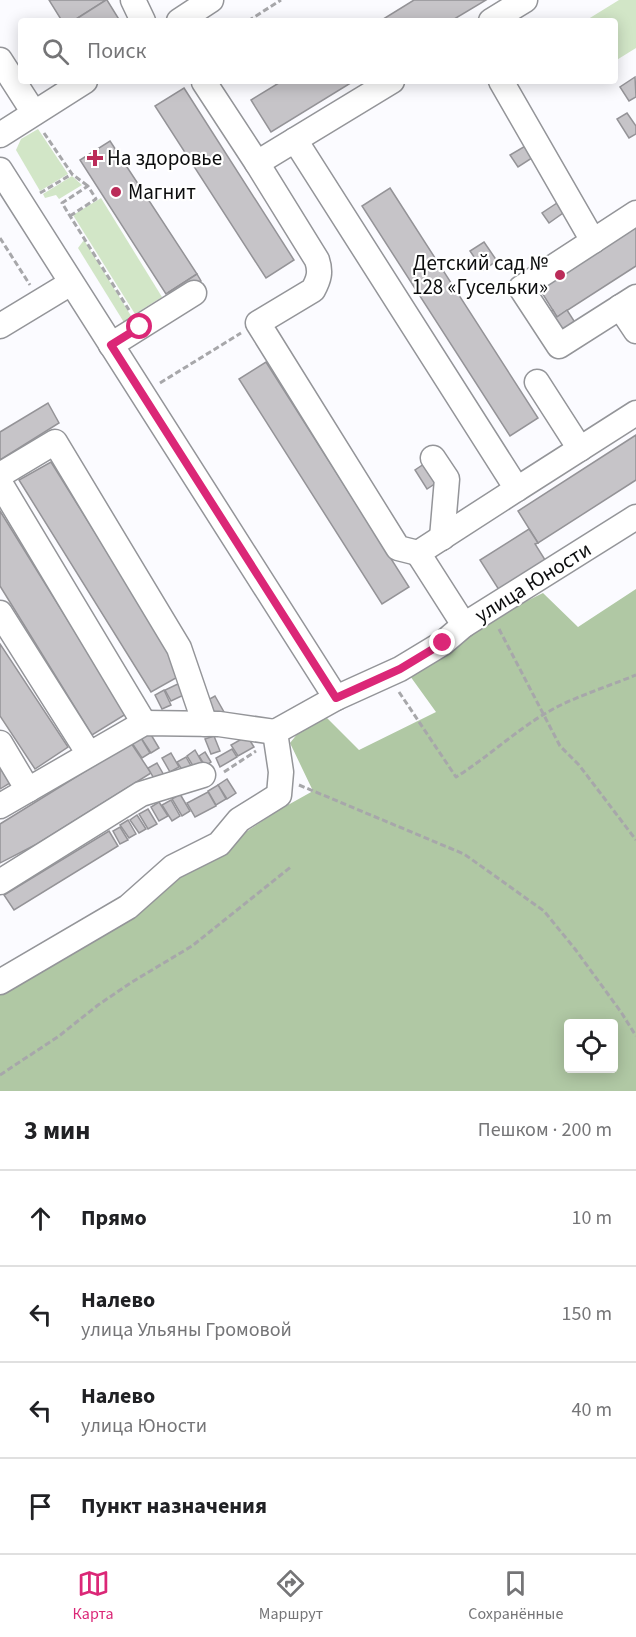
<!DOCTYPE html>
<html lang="ru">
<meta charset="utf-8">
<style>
:root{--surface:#fff;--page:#f2f2f2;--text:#202124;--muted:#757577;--line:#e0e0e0;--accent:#db2777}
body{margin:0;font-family:"Source Sans 3",sans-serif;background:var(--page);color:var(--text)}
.controls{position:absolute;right:18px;bottom:18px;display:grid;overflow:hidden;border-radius:6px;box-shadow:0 3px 15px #0003}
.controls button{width:54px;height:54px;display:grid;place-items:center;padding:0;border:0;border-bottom:2px solid var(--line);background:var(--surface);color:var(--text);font:30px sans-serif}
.stop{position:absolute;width:18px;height:18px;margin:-14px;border:4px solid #db2777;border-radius:50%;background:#fff}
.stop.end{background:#db2777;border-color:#fff;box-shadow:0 2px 6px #0008}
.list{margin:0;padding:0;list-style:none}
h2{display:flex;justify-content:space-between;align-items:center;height:78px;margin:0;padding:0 24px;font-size:26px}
h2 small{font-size:20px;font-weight:400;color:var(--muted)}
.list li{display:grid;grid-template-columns:39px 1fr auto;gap:18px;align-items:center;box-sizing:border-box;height:96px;padding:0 24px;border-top:2px solid var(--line)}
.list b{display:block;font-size:22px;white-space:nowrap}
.list p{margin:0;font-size:20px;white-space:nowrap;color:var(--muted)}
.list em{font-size:20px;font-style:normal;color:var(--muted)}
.icon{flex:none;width:33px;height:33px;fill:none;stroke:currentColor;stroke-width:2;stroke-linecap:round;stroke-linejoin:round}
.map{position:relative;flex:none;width:636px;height:1091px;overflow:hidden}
.search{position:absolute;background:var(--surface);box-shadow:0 3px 15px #0003;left:18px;right:18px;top:18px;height:66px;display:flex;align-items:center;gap:15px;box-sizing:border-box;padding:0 21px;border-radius:6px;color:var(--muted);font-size:22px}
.sheet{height:462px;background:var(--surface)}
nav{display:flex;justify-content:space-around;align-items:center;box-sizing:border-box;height:84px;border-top:2px solid var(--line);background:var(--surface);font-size:16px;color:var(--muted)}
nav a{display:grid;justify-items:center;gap:3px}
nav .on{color:var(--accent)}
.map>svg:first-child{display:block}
.green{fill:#d2e6c7}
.forest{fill:#b0c8a4;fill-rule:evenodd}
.building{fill:#c6c4c8;stroke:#949397;stroke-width:1.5}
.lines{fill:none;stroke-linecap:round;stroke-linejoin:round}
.minor-casing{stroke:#949599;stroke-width:27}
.path{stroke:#a7a7aa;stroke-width:3;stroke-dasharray:6 3;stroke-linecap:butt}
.minor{stroke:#fff;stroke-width:24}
.route{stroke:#db2777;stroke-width:8}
.poi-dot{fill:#bb2c59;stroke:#fff;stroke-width:2}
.labels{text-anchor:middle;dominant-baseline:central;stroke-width:4.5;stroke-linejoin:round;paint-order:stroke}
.poi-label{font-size:21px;fill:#0c0d0e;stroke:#fff;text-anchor:start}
.street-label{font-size:21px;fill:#0c0d0e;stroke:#fff}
</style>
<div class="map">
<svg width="636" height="1091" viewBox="0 0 636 1091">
<rect width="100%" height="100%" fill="#fbfbff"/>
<g class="green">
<path d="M 619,0 L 636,0 L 636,48 L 615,61 L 615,21 L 585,21 Z"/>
<path d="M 38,129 L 68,174 L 40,191 L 16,150 L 21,139 Z"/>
<path d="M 72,176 L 82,185 L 59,199 L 56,195 L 45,198 L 43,194 Z"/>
<path d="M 101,198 L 162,297 L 135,314 L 73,215 Z"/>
<path d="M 84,240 L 133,319 L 125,324 L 78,248 Z"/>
</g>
<path class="forest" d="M 636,589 L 636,1091 L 0,1091 L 0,990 L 41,968 L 279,810 L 313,791 L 290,743 L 306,723 L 327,718 L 359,750 L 436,712 L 405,669 L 484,622 L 543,593 L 578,627 ZM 568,1023 L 614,1023 L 614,1068 L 568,1068 Z"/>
<g class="building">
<path d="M 49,0 L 106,0 L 73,21 L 62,21 Z"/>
<path d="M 107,0 L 120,21 L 73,21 L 106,0 Z"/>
<path d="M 414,0 L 486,0 L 451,21 L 380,21 Z"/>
<path d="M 635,77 L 636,97 L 629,101 L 620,87 Z"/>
<path d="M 282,81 L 354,81 L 271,132 L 251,100 Z"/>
<path d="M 184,88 L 294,260 L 266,278 L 155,106 Z"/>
<path d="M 627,113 L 636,126 L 636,134 L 629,138 L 617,119 Z"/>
<path d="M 110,141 L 197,274 L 166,294 L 80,160 Z"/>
<path d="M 527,145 L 535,156 L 518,167 L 510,155 Z"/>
<path d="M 390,188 L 538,418 L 510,436 L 362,206 Z"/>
<path d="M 557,203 L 563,213 L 549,223 L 542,213 Z"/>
<path d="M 636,219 L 636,266 L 557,317 L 536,283 Z"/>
<path d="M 484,242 L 497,261 L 483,270 L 470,251 Z"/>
<path d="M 197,274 L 201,281 L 173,299 L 169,292 Z"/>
<path d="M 553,310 L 557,317 L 567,310 L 576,324 L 559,335 L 545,314 Z"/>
<path d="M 266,362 L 409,587 L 382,604 L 239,379 Z"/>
<path d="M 48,403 L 59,423 L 0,460 L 0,432 Z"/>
<path d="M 636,435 L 636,480 L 538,543 L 518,511 Z"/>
<path d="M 51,462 L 183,674 L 151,692 L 19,480 Z"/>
<path d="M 427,462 L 439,481 L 427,489 L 415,470 Z"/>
<path d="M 0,511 L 126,714 L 92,735 L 0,586 Z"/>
<path d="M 529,529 L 538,543 L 535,544 L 547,563 L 501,593 L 480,560 Z"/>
<path d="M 0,644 L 68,747 L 35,769 L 0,716 Z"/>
<path d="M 182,682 L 188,693 L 171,701 L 165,690 Z"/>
<path d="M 164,690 L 171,705 L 162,709 L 155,695 Z"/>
<path d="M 215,696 L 224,712 L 216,717 L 206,701 Z"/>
<path d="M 150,733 L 159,748 L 151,753 L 141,738 Z"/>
<path d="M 214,736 L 220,751 L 211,754 L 205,739 Z"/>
<path d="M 247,736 L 254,747 L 238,756 L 231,745 Z"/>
<path d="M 141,738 L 150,753 L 142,758 L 132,743 Z"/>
<path d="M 131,743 L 151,773 L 37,844 L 0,863 L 0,824 Z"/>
<path d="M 232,749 L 237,757 L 220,767 L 216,758 Z"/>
<path d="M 195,750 L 203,764 L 195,769 L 187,756 Z"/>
<path d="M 205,752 L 211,762 L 205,766 L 199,756 Z"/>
<path d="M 171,753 L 179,767 L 170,772 L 162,758 Z"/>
<path d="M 186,757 L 194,771 L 186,776 L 177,762 Z"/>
<path d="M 157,763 L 165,777 L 156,782 L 148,768 Z"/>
<path d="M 0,767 L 10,783 L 0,789 Z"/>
<path d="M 227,779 L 236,793 L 227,799 L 218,785 Z"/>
<path d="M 218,785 L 226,799 L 216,805 L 208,791 Z"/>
<path d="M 208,792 L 216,806 L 195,817 L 187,803 Z"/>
<path d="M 180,794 L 190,811 L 182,816 L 172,799 Z"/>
<path d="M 171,800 L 180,816 L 172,821 L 162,805 Z"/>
<path d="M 159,802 L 168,816 L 159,821 L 151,807 Z"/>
<path d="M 148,809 L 157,824 L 148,829 L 139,814 Z"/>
<path d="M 137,815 L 146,829 L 139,833 L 130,820 Z"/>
<path d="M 128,820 L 136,834 L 129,838 L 120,825 Z"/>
<path d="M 120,827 L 128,840 L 120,844 L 113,831 Z"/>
<path d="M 109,831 L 118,846 L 14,910 L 4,895 Z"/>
</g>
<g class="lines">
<g class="minor-casing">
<g id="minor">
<path d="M 133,0 L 143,21"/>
<path d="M 179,21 L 211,0"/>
<path d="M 491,21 L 525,0"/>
<path d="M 0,60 L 34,113"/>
<path d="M 392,81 L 257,163 L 317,260 C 321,272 319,279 313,290 L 258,323 L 398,548 L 418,553 L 517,489"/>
<path d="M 501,81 L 593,241"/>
<path d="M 204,82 L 257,163"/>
<path d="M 0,135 L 85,81"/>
<path d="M 295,140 L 517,489 L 636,413"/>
<path d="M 0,170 L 336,698"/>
<path d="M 636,213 L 521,288 L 559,346 L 636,297"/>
<path d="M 620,307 L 636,331"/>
<path d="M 0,326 L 71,283"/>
<path d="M 111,345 L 194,293"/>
<path d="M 537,382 L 580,449"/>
<path d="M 433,458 L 447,479 L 442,538"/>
<path d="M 0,475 L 55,442 L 179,648 L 205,724"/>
<path d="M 0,483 L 144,723"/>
<path d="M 418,553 L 464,625"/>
<path d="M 0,613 L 89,754"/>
<path d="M 0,743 L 28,790"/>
<path d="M 0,806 L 144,723 L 219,724 L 275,732"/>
<path d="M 0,882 L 141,794 L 203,775"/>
<path d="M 0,982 L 128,907 L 173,867 L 219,844 L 239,820 L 279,795 L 281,772 L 275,732 L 336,698 L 400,669 L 443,643 L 464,625 L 636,517"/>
</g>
</g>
<g class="path">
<path d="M 248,21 L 281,0"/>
<path d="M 44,133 L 72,174 L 88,186"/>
<path d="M 40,193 L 72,174"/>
<path d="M 70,216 L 96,199 L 88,186 L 62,203 L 70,216 L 129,310"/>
<path d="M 0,238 L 30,285"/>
<path d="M 160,383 L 241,333"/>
<path d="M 499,629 L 560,746 L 579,765 L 636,840"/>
<path d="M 399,692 L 456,777 C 490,756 519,727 555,708 C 580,695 609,686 636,675"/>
<path d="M 224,772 L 256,751"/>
<path d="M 299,785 L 464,854 L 544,911 L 575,949 L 621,1012 L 636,1036"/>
<path d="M 0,1075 L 59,1036 L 98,1005 L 132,982 L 192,946 L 292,866"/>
</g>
<use href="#minor" class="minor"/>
</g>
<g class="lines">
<path class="route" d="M 140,327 L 111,345 L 336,698 L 400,669 L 443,643"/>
</g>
<g class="poi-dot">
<path d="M92 149h6v6h6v6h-6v6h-6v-6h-6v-6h6z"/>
<circle cx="116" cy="192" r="6"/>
<circle cx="560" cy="275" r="6"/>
</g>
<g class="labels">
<g class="poi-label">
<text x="107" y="158">На здоровье</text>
<text x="128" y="192">Магнит</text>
<text x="548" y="263" text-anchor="end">Детский сад №<tspan x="548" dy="24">128 «Гусельки»</tspan></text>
</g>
<g class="street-label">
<text transform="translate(533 582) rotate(-32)">улица Юности</text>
</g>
</g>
</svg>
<div class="controls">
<button><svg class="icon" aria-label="locate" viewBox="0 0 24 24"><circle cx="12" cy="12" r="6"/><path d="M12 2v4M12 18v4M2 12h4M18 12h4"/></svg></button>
</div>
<div class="stop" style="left:140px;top:327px"></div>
<div class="stop end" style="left:443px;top:643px"></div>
<div class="search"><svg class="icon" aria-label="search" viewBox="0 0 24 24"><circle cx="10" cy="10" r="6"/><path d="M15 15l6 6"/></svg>Поиск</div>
</div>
<section class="sheet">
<h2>3 мин<small>Пешком · 200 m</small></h2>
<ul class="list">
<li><svg class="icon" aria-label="ahead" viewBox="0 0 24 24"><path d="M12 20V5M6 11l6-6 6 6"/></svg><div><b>Прямо</b></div><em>10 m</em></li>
<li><svg class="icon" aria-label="left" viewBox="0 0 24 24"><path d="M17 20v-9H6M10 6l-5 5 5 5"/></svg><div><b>Налево</b><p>улица Ульяны Громовой</p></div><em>150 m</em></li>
<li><svg class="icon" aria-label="left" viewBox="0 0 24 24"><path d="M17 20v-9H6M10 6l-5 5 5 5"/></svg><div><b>Налево</b><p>улица Юности</p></div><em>40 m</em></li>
<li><svg class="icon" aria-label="arrive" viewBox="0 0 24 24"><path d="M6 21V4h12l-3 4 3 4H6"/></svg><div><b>Пункт назначения</b></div></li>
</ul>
</section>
<nav>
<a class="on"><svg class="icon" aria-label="map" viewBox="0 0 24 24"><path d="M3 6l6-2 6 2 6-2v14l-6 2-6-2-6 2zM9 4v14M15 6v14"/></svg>Карта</a>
<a><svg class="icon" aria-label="directions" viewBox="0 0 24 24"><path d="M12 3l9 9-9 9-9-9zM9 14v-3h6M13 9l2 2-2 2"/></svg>Маршрут</a>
<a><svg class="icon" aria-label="saved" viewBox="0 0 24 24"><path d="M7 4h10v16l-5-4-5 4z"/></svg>Сохранённые</a>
</nav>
